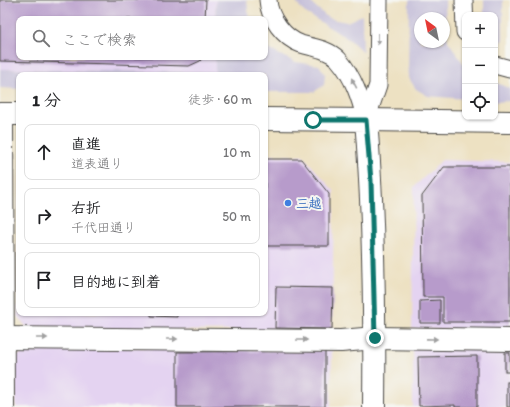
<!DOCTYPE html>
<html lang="ja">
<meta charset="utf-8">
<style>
:root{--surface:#fff;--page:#f6f6f6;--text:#202124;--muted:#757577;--line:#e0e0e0}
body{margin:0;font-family:Itim,"Klee One",sans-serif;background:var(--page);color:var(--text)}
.controls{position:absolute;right:12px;top:12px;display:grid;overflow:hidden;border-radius:8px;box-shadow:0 1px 3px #0004}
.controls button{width:36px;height:36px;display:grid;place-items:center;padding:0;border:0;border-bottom:1px solid var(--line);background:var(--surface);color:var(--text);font:20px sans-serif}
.compass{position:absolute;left:414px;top:12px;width:36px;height:36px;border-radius:50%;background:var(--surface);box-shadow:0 1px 3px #0004;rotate:327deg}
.stop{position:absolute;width:12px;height:12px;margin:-9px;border:3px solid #0f766e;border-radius:50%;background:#fff}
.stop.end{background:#0f766e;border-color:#fff;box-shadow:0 1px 4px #0008}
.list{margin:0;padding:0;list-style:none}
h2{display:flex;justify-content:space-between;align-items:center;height:52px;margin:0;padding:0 16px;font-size:17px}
h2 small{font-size:13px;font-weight:400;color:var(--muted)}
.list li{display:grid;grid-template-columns:26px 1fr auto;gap:12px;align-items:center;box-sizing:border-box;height:56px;margin:0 8px 8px;padding:0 8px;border:1px solid var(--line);border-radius:8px}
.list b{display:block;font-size:15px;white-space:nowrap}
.list p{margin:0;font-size:13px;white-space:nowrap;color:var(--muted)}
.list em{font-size:13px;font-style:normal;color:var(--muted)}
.icon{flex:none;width:22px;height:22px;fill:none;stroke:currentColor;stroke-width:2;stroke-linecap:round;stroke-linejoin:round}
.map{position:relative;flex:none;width:510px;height:407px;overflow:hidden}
.search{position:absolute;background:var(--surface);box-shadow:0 1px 3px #0004;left:16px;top:16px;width:252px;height:44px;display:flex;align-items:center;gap:10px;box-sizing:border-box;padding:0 14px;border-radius:8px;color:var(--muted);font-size:15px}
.panel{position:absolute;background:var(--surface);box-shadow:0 1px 3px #0004;left:16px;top:72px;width:252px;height:244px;border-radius:8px}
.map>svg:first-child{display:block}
.built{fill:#e4d3f1}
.industrial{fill:#c6c0d9;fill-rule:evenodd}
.building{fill:#b79bcb}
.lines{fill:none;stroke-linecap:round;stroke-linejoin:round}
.service-casing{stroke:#484642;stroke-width:19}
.minor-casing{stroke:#484642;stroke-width:24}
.tertiary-casing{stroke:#484642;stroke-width:24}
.secondary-casing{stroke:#484642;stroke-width:24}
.service{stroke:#fff;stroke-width:17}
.minor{stroke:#fff;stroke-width:22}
.tertiary{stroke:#fff;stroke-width:22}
.secondary{stroke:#fff;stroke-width:22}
.oneway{fill:#a0a0a0}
.route{stroke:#0f766e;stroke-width:5}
.shop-dot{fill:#3f7fe0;stroke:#f6f6f2;stroke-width:1.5}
.labels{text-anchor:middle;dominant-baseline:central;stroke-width:4;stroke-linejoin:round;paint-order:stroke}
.shop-label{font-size:13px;font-weight:bold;fill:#366cbe;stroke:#f6f6f2;text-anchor:start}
</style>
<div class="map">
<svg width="510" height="407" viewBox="0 0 510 407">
<rect width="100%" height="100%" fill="#f6f6f2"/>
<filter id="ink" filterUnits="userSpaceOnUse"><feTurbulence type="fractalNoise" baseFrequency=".025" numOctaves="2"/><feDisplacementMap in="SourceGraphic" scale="8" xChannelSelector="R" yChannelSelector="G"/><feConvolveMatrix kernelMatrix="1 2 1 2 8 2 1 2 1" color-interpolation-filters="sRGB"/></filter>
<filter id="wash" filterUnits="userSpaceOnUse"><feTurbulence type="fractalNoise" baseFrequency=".012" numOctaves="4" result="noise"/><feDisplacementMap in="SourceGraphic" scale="16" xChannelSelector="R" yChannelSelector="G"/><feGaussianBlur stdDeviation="0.9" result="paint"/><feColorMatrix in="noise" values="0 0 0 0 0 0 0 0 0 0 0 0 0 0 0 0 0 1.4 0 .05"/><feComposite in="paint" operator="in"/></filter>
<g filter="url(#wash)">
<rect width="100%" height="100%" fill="#ede1c2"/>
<g class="built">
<path d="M 0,0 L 216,0 L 215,19 L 19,19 L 19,57 L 215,57 L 215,73 L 0,69 Z"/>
<path d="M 18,151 L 19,313 L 265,313 L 265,155 L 303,156 L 334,191 L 332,331 L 29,330 L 17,316 Z"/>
<path d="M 442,160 L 510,162 L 510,331 L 412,329 L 414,187 Z"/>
<path d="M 32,346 L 332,350 L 331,407 L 16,407 L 16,357 Z"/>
<path d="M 413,348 L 510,349 L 510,407 L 413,407 Z"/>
</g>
<g class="industrial">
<path d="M 216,0 L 247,0 L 249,19 L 215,19 Z"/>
<path d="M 294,0 L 308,0 L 327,17 L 336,20 L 347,22 L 362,15 L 363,52 L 350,40 L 304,12 Z"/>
<path d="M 409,0 L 445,0 L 446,31 L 448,41 L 465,66 L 465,99 L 428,96 L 416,89 L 412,83 L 408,76 ZM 420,18 L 444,18 L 444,42 L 420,42 Z"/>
<path d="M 484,0 L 503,0 L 503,42 L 495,40 L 495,15 L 484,15 Z"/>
<path d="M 265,46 L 272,51 L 295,62 L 319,65 L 325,74 L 324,85 L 314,92 L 265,92 L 265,75 L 19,75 L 19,89 L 0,88 L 0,69 L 215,73 L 215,57 L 265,57 Z"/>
<path d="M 495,82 L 510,89 L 510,101 L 495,102 Z"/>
</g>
<g id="blocks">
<g class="building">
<path d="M 0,0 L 206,0 L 205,19 L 19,19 L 19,57 L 203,57 L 200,61 L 189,66 L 0,61 Z"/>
<path d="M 265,159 L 301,159 L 329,194 L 329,246 L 265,246 Z"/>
<path d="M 444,167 L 510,167 L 510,322 L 443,322 L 443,297 L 423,297 L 422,196 Z"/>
<path d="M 276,287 L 333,288 L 332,329 L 275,328 Z"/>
<path d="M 440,300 L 440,323 L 420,323 L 420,301 Z"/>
<path d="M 151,313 L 177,313 L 177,317 L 151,316 Z"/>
<path d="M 325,351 L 325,407 L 177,407 L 177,352 Z"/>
<rect x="505" y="353" width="5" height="19"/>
<path d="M 477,356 L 477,407 L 455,407 L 455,405 L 419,406 L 418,357 Z"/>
<rect x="507" y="382" width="3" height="25"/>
</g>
</g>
</g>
<g filter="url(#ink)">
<use href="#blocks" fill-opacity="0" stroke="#484642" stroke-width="1"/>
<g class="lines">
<g class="service-casing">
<g id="service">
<path d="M 268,0 C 269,18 284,38 301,44 C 314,48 328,49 338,59 C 354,77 360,98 366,120"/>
<path d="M 464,0 L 465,32"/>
<path d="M 495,65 L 510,69"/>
<path d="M 366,120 L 378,85 L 379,0"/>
</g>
</g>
<g class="minor-casing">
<g id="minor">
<path d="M 2,114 L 3,407"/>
<path d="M 0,338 L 341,341 L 375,338 L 510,340"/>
</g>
</g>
<g class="tertiary-casing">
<g id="tertiary">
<path d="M 0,114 L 19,114"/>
<path d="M 265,119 L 366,120 C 374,216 375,311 374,407"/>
</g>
</g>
<g class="secondary-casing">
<path id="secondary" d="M 366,120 L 510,122"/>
</g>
<use href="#service" class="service"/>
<use href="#minor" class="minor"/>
<use href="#tertiary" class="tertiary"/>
<use href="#secondary" class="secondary"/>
</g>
<defs><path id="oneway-solid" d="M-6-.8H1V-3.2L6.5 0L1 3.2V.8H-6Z"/></defs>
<g class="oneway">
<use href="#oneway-solid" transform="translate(378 39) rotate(91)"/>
<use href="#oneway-solid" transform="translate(354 83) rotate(-117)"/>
<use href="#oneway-solid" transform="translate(42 338)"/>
<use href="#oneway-solid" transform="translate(172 339)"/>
<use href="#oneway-solid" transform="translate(432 339) rotate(1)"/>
<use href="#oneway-solid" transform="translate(302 340)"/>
</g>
</g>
<g class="lines" filter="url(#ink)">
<path class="route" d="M 313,120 L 366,120 L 371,181 L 375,338"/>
</g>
<circle class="shop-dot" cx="288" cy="203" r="4"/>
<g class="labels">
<g class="shop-label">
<text x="296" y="203">三越</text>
</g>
</g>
</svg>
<div class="controls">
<button>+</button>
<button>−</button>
<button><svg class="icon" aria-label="locate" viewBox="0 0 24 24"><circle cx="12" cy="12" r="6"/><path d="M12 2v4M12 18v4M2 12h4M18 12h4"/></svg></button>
</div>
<svg class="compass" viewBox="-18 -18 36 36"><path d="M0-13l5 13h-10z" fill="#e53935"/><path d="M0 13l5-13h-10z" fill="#757577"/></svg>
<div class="stop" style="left:313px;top:120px"></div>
<div class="stop end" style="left:375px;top:338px"></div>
<div class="search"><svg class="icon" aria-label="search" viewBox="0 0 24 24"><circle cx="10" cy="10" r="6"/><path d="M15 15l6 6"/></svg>ここで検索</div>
<section class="panel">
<h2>1 分<small>徒歩 · 60 m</small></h2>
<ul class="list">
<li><svg class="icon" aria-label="ahead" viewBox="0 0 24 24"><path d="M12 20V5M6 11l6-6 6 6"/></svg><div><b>直進</b><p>道表通り</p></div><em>10 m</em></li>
<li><svg class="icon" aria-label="right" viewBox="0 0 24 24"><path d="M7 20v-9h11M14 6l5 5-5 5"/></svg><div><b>右折</b><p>千代田通り</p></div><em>50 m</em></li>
<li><svg class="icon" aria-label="arrive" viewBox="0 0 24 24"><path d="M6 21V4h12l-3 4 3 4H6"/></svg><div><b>目的地に到着</b></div></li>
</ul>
</section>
</div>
